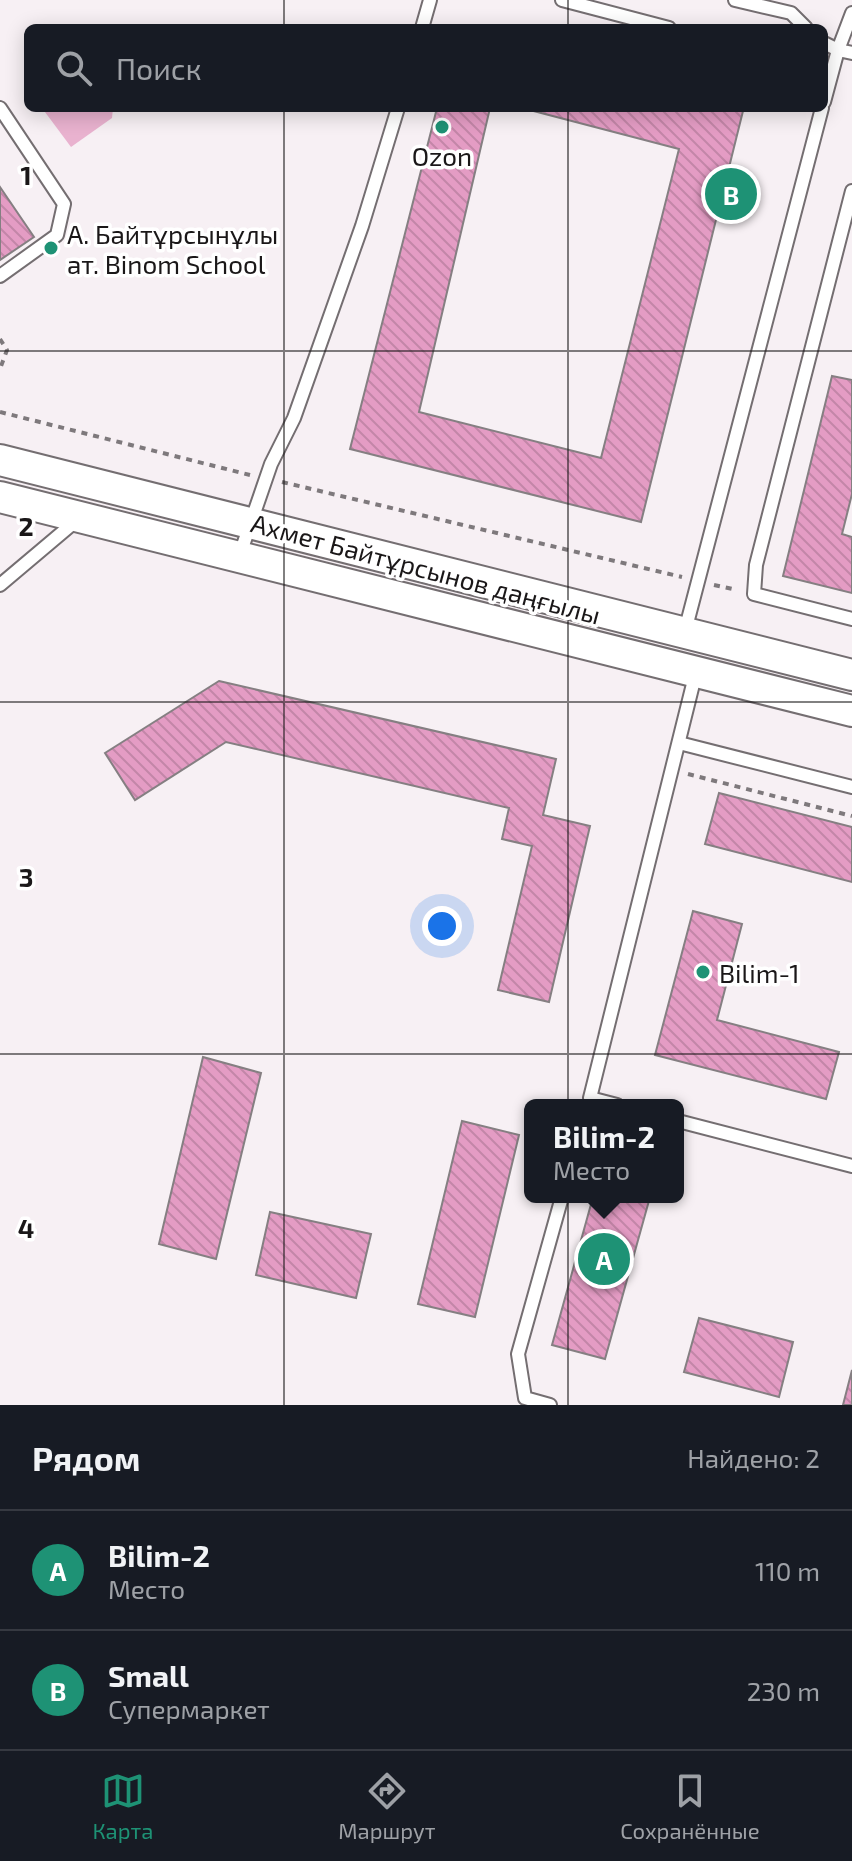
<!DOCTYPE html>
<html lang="ru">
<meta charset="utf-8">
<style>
:root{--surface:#171b24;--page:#242831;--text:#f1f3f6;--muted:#9ea1a6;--line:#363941;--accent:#1e9275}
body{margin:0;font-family:"Exo 2",sans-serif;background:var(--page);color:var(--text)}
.you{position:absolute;left:442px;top:926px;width:28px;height:28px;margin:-20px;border:6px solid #fff;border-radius:50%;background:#1a73e8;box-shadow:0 0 0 12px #1a73e833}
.badge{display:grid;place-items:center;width:52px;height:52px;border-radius:50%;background:var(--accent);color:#fff;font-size:26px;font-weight:700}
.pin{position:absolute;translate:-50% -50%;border:4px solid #fff;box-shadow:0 2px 8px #0006}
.popup{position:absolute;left:524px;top:1099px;width:160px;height:104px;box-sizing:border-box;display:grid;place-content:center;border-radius:12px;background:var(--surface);filter:drop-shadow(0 2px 6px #0005);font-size:26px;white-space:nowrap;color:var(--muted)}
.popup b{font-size:30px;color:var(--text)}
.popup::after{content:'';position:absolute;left:50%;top:100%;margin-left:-16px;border:16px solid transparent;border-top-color:var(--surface)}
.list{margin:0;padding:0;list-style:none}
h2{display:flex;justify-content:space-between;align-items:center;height:104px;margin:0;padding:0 32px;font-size:34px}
h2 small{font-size:26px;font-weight:400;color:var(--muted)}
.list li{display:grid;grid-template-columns:52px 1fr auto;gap:24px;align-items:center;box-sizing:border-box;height:120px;padding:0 32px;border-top:2px solid var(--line)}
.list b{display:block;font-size:30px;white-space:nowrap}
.list p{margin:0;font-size:26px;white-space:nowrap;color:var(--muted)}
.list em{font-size:26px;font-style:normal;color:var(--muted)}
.icon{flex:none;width:44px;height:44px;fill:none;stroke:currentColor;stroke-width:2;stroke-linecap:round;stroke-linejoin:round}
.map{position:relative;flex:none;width:852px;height:1405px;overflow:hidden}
.search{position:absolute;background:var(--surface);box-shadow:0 4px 20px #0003;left:24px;right:24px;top:24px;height:88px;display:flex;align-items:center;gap:20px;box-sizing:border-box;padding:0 28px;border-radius:12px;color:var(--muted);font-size:30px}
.sheet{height:344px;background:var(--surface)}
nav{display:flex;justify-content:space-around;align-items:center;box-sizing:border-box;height:112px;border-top:2px solid var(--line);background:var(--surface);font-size:22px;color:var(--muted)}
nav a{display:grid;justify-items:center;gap:4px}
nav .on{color:var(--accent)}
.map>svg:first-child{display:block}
.park{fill:#e9b2cf}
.building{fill:url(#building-back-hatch);stroke:#857f82;stroke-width:2}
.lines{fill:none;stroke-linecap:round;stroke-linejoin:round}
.service-casing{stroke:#746e71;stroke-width:16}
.tertiary-casing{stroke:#746e71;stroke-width:34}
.path{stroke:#7e797c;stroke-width:4;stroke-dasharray:6 6;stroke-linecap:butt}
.service{stroke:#fff;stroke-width:12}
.tertiary{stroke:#fff;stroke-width:30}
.grid{fill:none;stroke:#1a1718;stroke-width:2;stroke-opacity:0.55}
.poi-dot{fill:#1e9275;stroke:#fff;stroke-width:3}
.labels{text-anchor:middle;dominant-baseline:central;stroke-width:7;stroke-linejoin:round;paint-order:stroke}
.poi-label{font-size:26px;fill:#1a1718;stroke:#fff;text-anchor:start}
.street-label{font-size:26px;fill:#1a1718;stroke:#fff}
.grid-label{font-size:26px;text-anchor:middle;font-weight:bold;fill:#1a1718;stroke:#fff;stroke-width:7;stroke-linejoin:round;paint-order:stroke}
</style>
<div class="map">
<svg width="852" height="1405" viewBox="0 0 852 1405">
<defs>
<pattern id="building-back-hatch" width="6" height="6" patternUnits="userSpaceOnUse" patternTransform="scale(2)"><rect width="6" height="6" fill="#e49cc4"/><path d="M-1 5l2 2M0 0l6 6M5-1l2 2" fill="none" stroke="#c386a8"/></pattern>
</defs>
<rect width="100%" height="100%" fill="#f7f0f4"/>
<path class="park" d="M 42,108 L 113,108 L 112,118 L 71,147 Z"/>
<g class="building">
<path d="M 437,108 L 490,108 L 419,412 L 601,458 L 679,149 L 522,108 L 743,111 L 641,522 L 350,449 Z"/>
<path d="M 0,187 L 34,237 L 0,260 Z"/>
<path d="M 832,376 L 852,380 L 852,494 L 842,534 L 852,537 L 852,593 L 783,576 Z"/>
<path d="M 219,681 L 556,759 L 543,815 L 590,826 L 549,1002 L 498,990 L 532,846 L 502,839 L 509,808 L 226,742 L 135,800 L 105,753 Z"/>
<path d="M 719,793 L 852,827 L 852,882 L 705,844 Z"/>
<path d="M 693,911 L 742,924 L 717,1020 L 839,1052 L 826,1099 L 655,1055 Z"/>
<path d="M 203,1057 L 261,1073 L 216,1259 L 159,1244 Z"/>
<path d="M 462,1121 L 519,1135 L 475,1317 L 418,1304 Z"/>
<path d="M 593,1197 L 650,1197 L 605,1359 L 552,1345 Z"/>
<path d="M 270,1212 L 371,1234 L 356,1298 L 256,1275 Z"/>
<path d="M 699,1318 L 793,1342 L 779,1397 L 684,1372 Z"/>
<path d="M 852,1370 L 852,1405 L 843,1405 Z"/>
</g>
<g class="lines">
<g class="service-casing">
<g id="service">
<path d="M 562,0 L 669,28"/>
<path d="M 735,0 L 791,13 L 806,28"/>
<path d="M 422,28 L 430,0"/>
<path d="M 824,43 L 838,50 L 852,13"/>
<path d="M 824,102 L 838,50 L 852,53"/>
<path d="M 0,108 L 64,204 L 57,235 L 0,276"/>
<path d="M 852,191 L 756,565 L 754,594 L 852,619"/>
<path d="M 239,557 L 271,464 L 294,418 L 362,226 L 398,108"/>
<path d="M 0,585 L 77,520"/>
<path d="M 685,631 L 822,108"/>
<path d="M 679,743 L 852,787"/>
<path d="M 617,1105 L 590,1098 L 696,672"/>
<path d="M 678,1121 L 852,1166"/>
<path d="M 550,1405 L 525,1398 L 518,1354 L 562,1197"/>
</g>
</g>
<g class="tertiary-casing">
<g id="tertiary">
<path d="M 0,460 L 852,675"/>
<path d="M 0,497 L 852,711"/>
</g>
</g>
<g class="path">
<path d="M 0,339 L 7,350 L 0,369"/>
<path d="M 0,412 L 250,475"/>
<path d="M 282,482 L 682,577"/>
<path d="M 714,585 L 737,590"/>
<path d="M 688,774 L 852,816"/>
</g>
<use href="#service" class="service"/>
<use href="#tertiary" class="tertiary"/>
</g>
<path class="grid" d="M 284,0 L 284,28M 568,0 L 568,28M 284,108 L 284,1405M 568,108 L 568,1405M 0,351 L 852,351M 0,702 L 852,702M 0,1054 L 852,1054"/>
<g class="poi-dot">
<circle cx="442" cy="127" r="8"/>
<circle cx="51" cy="248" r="8"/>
<circle cx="703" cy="972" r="8"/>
</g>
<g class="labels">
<g class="poi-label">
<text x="442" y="155" text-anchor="middle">Ozon</text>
<text x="67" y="233">А. Байтұрсынұлы<tspan x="67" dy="30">ат. Binom School</tspan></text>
<text x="719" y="972">Bilim-1</text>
</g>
<g class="street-label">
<text transform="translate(426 568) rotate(15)">Ахмет Байтұрсынов даңғылы</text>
</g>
</g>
<g class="grid-label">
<text x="26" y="185">1</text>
<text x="26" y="536">2</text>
<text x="26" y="887">3</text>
<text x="26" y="1238">4</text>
</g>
</svg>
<div class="you"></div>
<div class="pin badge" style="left:604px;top:1259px">A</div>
<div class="popup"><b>Bilim-2</b>Место</div>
<div class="pin badge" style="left:731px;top:194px">B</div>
<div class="search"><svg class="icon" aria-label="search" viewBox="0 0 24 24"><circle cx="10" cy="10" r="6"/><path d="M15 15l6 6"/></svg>Поиск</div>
</div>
<section class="sheet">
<h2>Рядом<small>Найдено: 2</small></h2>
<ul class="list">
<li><span class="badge">A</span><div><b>Bilim-2</b><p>Место</p></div><em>110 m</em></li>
<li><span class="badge">B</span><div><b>Small</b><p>Супермаркет</p></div><em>230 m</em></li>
</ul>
</section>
<nav>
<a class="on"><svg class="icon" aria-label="map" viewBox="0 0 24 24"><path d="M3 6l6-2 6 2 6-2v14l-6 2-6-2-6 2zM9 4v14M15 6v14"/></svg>Карта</a>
<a><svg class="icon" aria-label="directions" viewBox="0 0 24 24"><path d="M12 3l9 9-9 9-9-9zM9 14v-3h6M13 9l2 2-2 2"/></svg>Маршрут</a>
<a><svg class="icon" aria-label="saved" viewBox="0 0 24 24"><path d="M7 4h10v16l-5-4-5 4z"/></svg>Сохранённые</a>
</nav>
